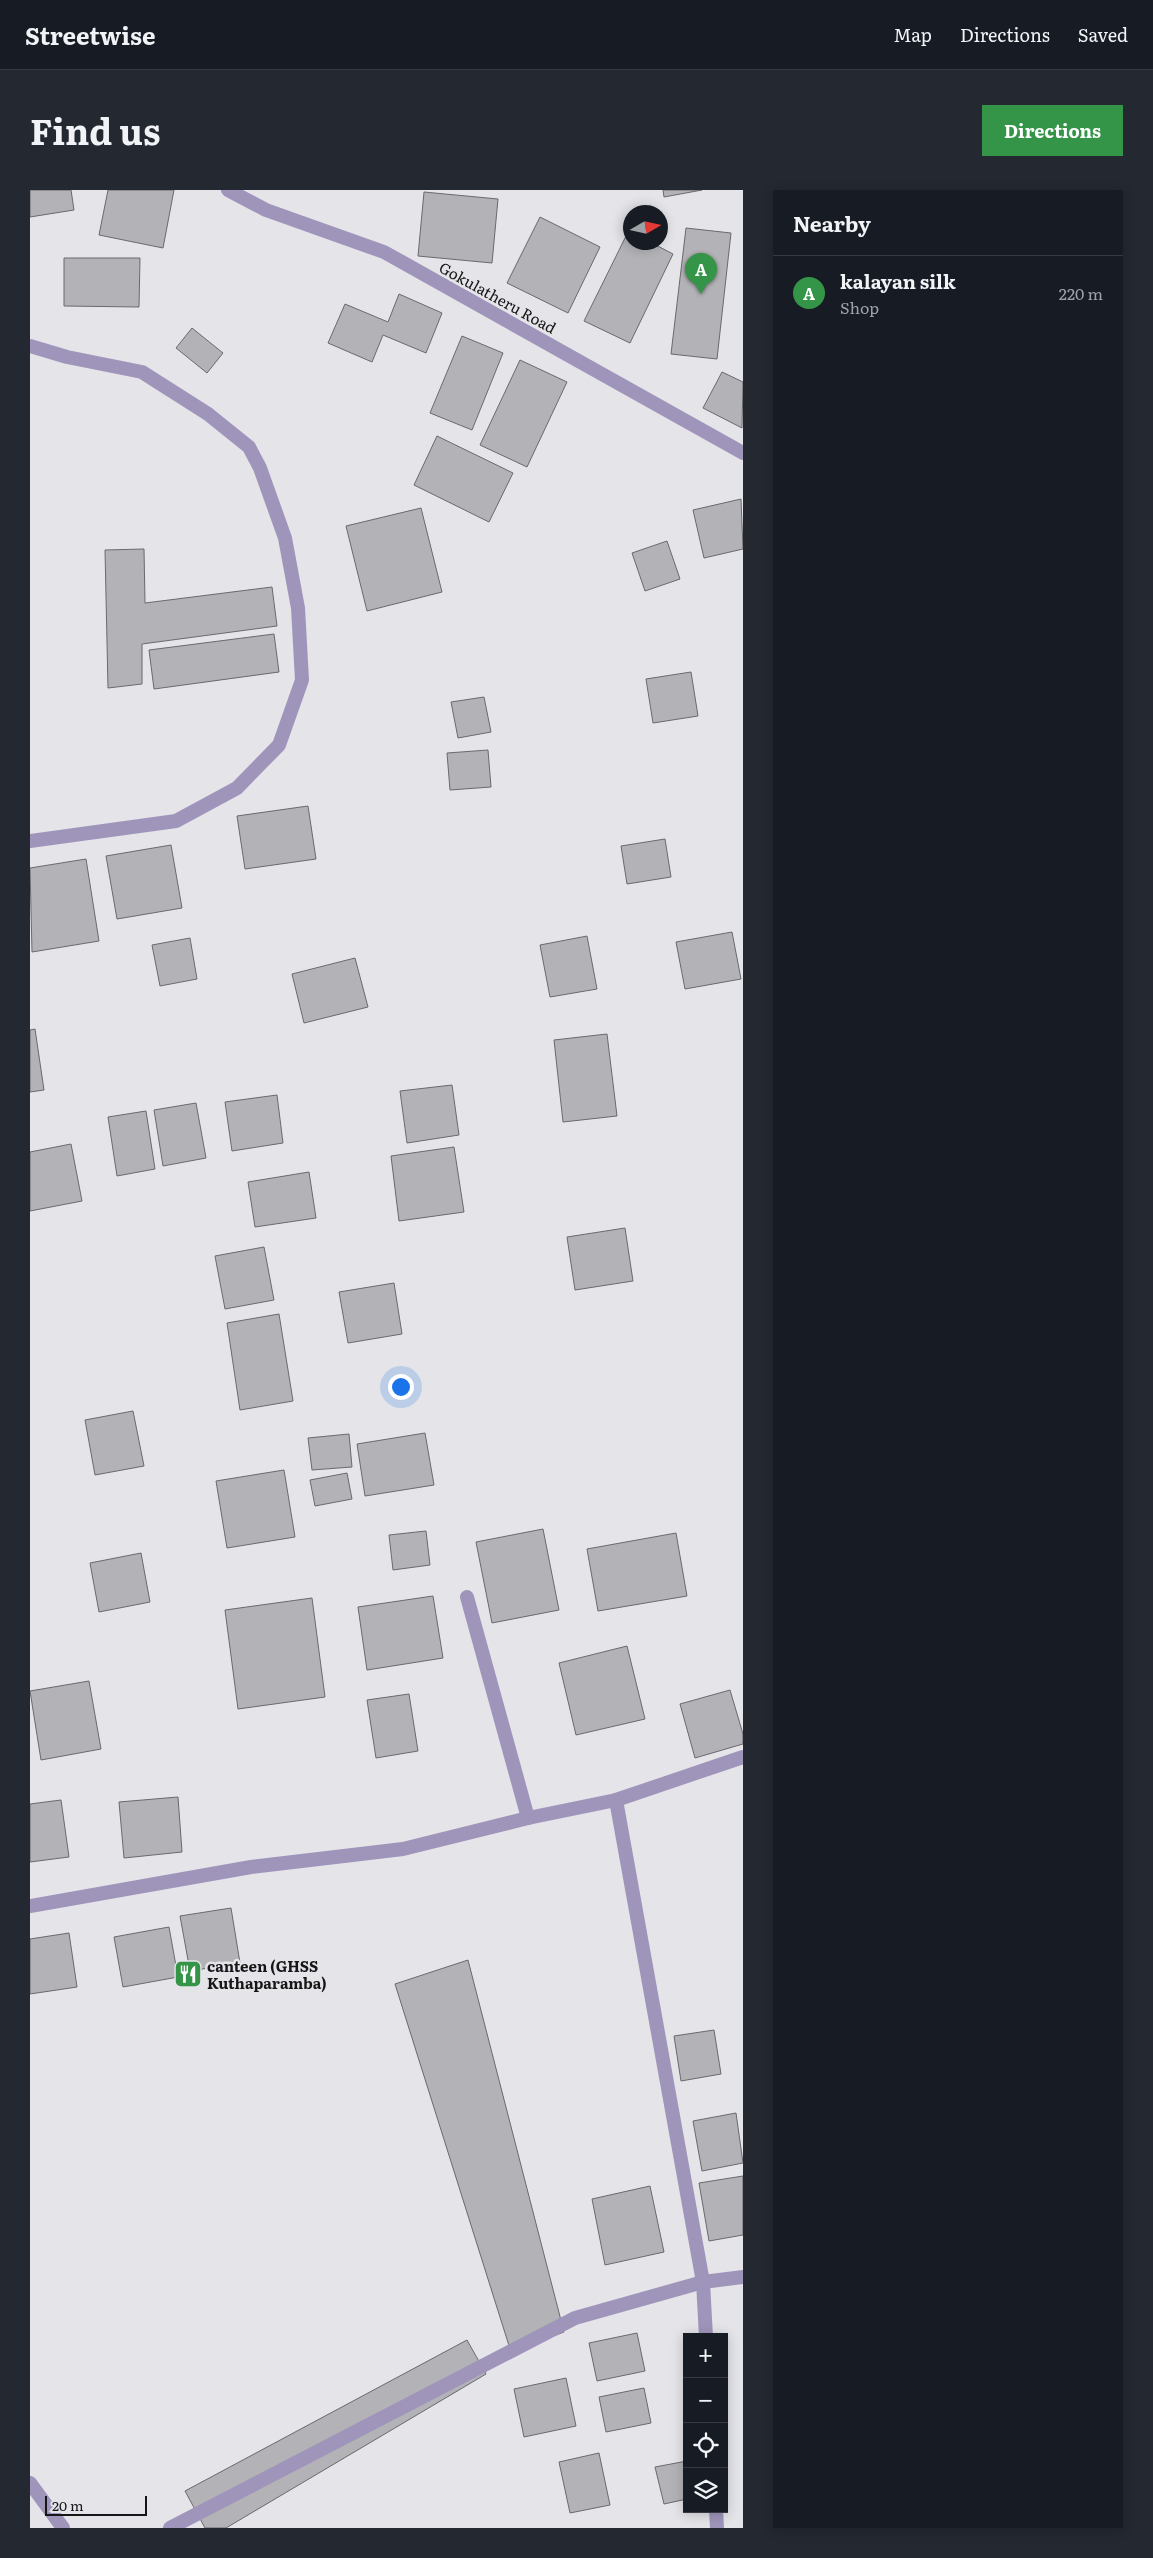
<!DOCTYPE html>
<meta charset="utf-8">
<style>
:root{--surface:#171b24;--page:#242831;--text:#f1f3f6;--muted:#9ea1a6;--line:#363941;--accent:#349447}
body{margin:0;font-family:Literata,serif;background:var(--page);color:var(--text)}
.controls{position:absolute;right:15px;bottom:15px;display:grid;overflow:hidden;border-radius:0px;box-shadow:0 2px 12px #0003}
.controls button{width:45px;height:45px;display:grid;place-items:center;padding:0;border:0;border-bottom:1px solid var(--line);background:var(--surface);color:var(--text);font:25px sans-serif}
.compass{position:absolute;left:593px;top:15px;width:45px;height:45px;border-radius:50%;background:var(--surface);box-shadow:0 2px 12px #0003;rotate:81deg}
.scale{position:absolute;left:15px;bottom:12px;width:102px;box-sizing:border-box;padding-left:5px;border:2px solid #161617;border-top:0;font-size:14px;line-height:18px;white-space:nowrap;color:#161617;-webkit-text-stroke:4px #e5e4e9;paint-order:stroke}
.you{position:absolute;left:370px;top:1196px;width:18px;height:18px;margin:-12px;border:4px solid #fff;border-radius:50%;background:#1a73e8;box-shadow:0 0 0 8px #1a73e833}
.badge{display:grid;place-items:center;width:32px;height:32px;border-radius:50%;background:var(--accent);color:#fff;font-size:16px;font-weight:700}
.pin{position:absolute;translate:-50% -41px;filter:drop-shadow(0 1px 2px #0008)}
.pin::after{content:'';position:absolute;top:26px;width:18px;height:15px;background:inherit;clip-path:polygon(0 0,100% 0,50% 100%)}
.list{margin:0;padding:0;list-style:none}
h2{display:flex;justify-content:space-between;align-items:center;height:65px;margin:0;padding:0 20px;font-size:21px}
h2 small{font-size:16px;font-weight:400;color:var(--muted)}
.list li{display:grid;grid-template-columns:32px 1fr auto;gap:15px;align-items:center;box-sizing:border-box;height:75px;padding:0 20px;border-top:1px solid var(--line)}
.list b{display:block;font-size:19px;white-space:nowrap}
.list p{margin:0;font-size:16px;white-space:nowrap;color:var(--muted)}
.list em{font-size:16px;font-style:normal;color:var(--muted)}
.icon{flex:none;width:28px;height:28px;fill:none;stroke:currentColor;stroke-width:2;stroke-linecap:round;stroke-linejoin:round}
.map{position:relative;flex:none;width:713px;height:2338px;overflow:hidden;border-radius:0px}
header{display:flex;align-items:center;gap:30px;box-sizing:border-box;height:70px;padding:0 25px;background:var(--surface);border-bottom:1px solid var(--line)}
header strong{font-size:24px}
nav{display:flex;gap:28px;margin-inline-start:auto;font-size:18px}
.intro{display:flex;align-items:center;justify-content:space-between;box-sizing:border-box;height:120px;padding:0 30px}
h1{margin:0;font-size:35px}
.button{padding:12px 22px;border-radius:0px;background:var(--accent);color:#fff;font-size:18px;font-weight:700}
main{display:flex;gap:30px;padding:0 30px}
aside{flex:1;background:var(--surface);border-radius:0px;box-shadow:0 2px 12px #0003}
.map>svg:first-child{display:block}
.building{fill:#b3b2b6;stroke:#6a696d}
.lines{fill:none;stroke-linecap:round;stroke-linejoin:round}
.minor{stroke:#9f95bb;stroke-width:14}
.labels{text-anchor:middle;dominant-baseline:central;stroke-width:5;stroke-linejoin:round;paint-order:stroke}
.street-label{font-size:15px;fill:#161617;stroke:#e5e4e9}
.poi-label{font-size:15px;font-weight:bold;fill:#161617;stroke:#e5e4e9;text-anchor:start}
</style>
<header>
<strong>Streetwise</strong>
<nav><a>Map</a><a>Directions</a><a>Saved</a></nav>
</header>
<div class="intro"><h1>Find us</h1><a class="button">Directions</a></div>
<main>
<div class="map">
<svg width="713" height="2338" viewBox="0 0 713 2338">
<rect width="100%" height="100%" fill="#e5e4e9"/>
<g class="building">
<path d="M 0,0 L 41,0 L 44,20 L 0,27 Z"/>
<path d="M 78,0 L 144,0 L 133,58 L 69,45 Z"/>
<path d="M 633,0 L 672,0 L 634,7 Z"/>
<path d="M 394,2 L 468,9 L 462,73 L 388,66 Z"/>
<path d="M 510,27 L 570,57 L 538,123 L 477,93 Z"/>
<path d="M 656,38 L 701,43 L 687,169 L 641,164 Z"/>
<path d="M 598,42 L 600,43 L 600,52 L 620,52 L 643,64 L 600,153 L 554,131 Z"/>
<path d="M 34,68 L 110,68 L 109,117 L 34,116 Z"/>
<path d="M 369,104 L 412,123 L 396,163 L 353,145 L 342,172 L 298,153 L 315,114 L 358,132 Z"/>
<path d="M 162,138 L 193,163 L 177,183 L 146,158 Z"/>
<path d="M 432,146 L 473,163 L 442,240 L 400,223 Z"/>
<path d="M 490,170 L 537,192 L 497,277 L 450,255 Z"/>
<path d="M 692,182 L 713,192 L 712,238 L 673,218 Z"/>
<path d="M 407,246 L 483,283 L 459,332 L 384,295 Z"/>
<path d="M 711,309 L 713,359 L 674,368 L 663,320 Z"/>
<path d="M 391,318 L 412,402 L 337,421 L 316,336 Z"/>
<path d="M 637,351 L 650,389 L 615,401 L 602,363 Z"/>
<path d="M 114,359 L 115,413 L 242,397 L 247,436 L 112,454 L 112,494 L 78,498 L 75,360 Z"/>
<path d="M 244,444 L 249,482 L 124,499 L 119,460 Z"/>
<path d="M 661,482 L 668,526 L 623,533 L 616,489 Z"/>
<path d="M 454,507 L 461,542 L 428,548 L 421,512 Z"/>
<path d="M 458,560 L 461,597 L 420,600 L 417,563 Z"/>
<path d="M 278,616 L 286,669 L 215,679 L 207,626 Z"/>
<path d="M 635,649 L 641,687 L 597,694 L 591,656 Z"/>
<path d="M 141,655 L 152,718 L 87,729 L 76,666 Z"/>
<path d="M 56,669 L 69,751 L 2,762 L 0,678 Z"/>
<path d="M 702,742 L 711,789 L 655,799 L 646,752 Z"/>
<path d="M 557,746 L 567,799 L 520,807 L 510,755 Z"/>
<path d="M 160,748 L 167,789 L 130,796 L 122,755 Z"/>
<path d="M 325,768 L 338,817 L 274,833 L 262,784 Z"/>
<path d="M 5,839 L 14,900 L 0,902 L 0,840 Z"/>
<path d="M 577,844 L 587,926 L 533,932 L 524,850 Z"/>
<path d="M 422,895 L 429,945 L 377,953 L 370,901 Z"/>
<path d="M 247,905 L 253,953 L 202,961 L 195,912 Z"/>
<path d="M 166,913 L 176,968 L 133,976 L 124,920 Z"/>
<path d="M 116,921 L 125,979 L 87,986 L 78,927 Z"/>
<path d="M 41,954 L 52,1011 L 0,1021 L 0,962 Z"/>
<path d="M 424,957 L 434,1022 L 369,1031 L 361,966 Z"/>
<path d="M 279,982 L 286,1028 L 225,1037 L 218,992 Z"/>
<path d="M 595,1038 L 603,1091 L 545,1100 L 537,1047 Z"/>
<path d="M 234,1057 L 244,1110 L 195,1119 L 185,1066 Z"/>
<path d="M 364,1093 L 372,1144 L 318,1153 L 309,1102 Z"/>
<path d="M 249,1124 L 263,1211 L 210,1220 L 197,1133 Z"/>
<path d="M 103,1221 L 114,1276 L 65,1285 L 55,1230 Z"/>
<path d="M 395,1243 L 404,1295 L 335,1306 L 327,1254 Z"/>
<path d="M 319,1244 L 322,1277 L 282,1280 L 278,1248 Z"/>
<path d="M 254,1280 L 265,1347 L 197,1358 L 186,1291 Z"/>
<path d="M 317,1283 L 322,1309 L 285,1316 L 280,1290 Z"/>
<path d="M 513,1339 L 529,1420 L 462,1433 L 446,1352 Z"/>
<path d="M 396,1341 L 400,1375 L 363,1380 L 359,1345 Z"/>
<path d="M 646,1343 L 657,1406 L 568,1421 L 557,1359 Z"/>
<path d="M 111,1363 L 120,1412 L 69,1422 L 60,1373 Z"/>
<path d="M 403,1406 L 413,1468 L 337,1480 L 328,1417 Z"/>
<path d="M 282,1408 L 295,1507 L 208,1519 L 195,1420 Z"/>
<path d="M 597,1456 L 615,1529 L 546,1545 L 529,1473 Z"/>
<path d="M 59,1491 L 71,1559 L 11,1570 L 0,1501 Z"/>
<path d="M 700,1500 L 713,1544 L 713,1554 L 665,1568 L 650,1514 Z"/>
<path d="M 379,1504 L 388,1561 L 346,1568 L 337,1510 Z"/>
<path d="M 148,1607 L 152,1662 L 94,1668 L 89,1612 Z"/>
<path d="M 31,1610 L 39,1667 L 0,1672 L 0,1614 Z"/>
<path d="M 201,1718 L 210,1773 L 160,1781 L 150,1726 Z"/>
<path d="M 139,1737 L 148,1787 L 93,1797 L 84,1747 Z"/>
<path d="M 39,1743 L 47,1797 L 0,1804 L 0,1749 Z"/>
<path d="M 438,1770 L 534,2142 L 481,2162 L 365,1794 Z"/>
<path d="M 684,1840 L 691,1884 L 651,1891 L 644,1846 Z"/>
<path d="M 706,1923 L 713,1973 L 672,1981 L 663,1931 Z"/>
<path d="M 713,1986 L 713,2045 L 679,2051 L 669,1993 Z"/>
<path d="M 620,1996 L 634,2062 L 575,2075 L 562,2009 Z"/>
<path d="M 607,2143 L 615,2181 L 567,2191 L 559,2153 Z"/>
<path d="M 437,2150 L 456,2184 L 196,2338 L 175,2338 L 155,2301 Z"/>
<path d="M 536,2188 L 546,2236 L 494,2247 L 484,2199 Z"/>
<path d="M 614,2198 L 621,2233 L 576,2242 L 569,2207 Z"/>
<path d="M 569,2263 L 580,2315 L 540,2323 L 529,2272 Z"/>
<path d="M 657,2271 L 657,2309 L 634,2314 L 625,2277 Z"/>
</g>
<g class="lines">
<g class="minor">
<path d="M 198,0 L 236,20 L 354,62 L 713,263"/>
<path d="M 0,156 L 37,167 L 112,182 L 178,224 L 219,257 L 230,278 L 255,348 L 268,418 L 272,490 L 249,555 L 207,598 L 146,631 L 0,651"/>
<path d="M 437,1407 L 498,1628"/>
<path d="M 586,1610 L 673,2092 L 676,2147"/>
<path d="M 0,1716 L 221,1677 L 373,1659 L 498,1628 L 586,1610 L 713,1567"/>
<path d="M 0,2293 L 33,2338"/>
<path d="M 686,2319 L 687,2338"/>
<path d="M 140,2338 L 545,2128 L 673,2092 L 713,2087"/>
</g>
</g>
<defs>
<g id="restaurant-square" transform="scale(1.4375)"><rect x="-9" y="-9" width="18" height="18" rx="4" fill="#349447" stroke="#e5e4e9"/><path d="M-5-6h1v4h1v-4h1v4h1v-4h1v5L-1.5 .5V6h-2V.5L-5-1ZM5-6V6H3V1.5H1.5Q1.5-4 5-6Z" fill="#fff"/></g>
</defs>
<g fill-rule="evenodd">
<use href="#restaurant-square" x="158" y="1784"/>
</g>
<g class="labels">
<g class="street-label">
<text transform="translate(468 107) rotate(29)">Gokulatheru Road</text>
</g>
<g class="poi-label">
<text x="177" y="1775">canteen (GHSS<tspan x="177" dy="17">Kuthaparamba)</tspan></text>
</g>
</g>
</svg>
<div class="controls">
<button>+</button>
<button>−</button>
<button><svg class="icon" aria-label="locate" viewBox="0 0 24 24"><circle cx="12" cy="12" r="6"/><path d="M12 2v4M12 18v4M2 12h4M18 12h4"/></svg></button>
<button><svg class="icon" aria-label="layers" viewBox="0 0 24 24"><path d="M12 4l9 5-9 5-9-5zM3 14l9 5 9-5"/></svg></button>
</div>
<svg class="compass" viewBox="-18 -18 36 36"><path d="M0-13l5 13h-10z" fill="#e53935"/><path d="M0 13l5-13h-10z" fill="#9ea1a6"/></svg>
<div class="scale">20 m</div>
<div class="you"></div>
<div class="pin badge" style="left:671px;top:104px">A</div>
</div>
<aside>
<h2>Nearby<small></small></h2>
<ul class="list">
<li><span class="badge">A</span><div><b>kalayan silk</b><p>Shop</p></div><em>220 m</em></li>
</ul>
</aside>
</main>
